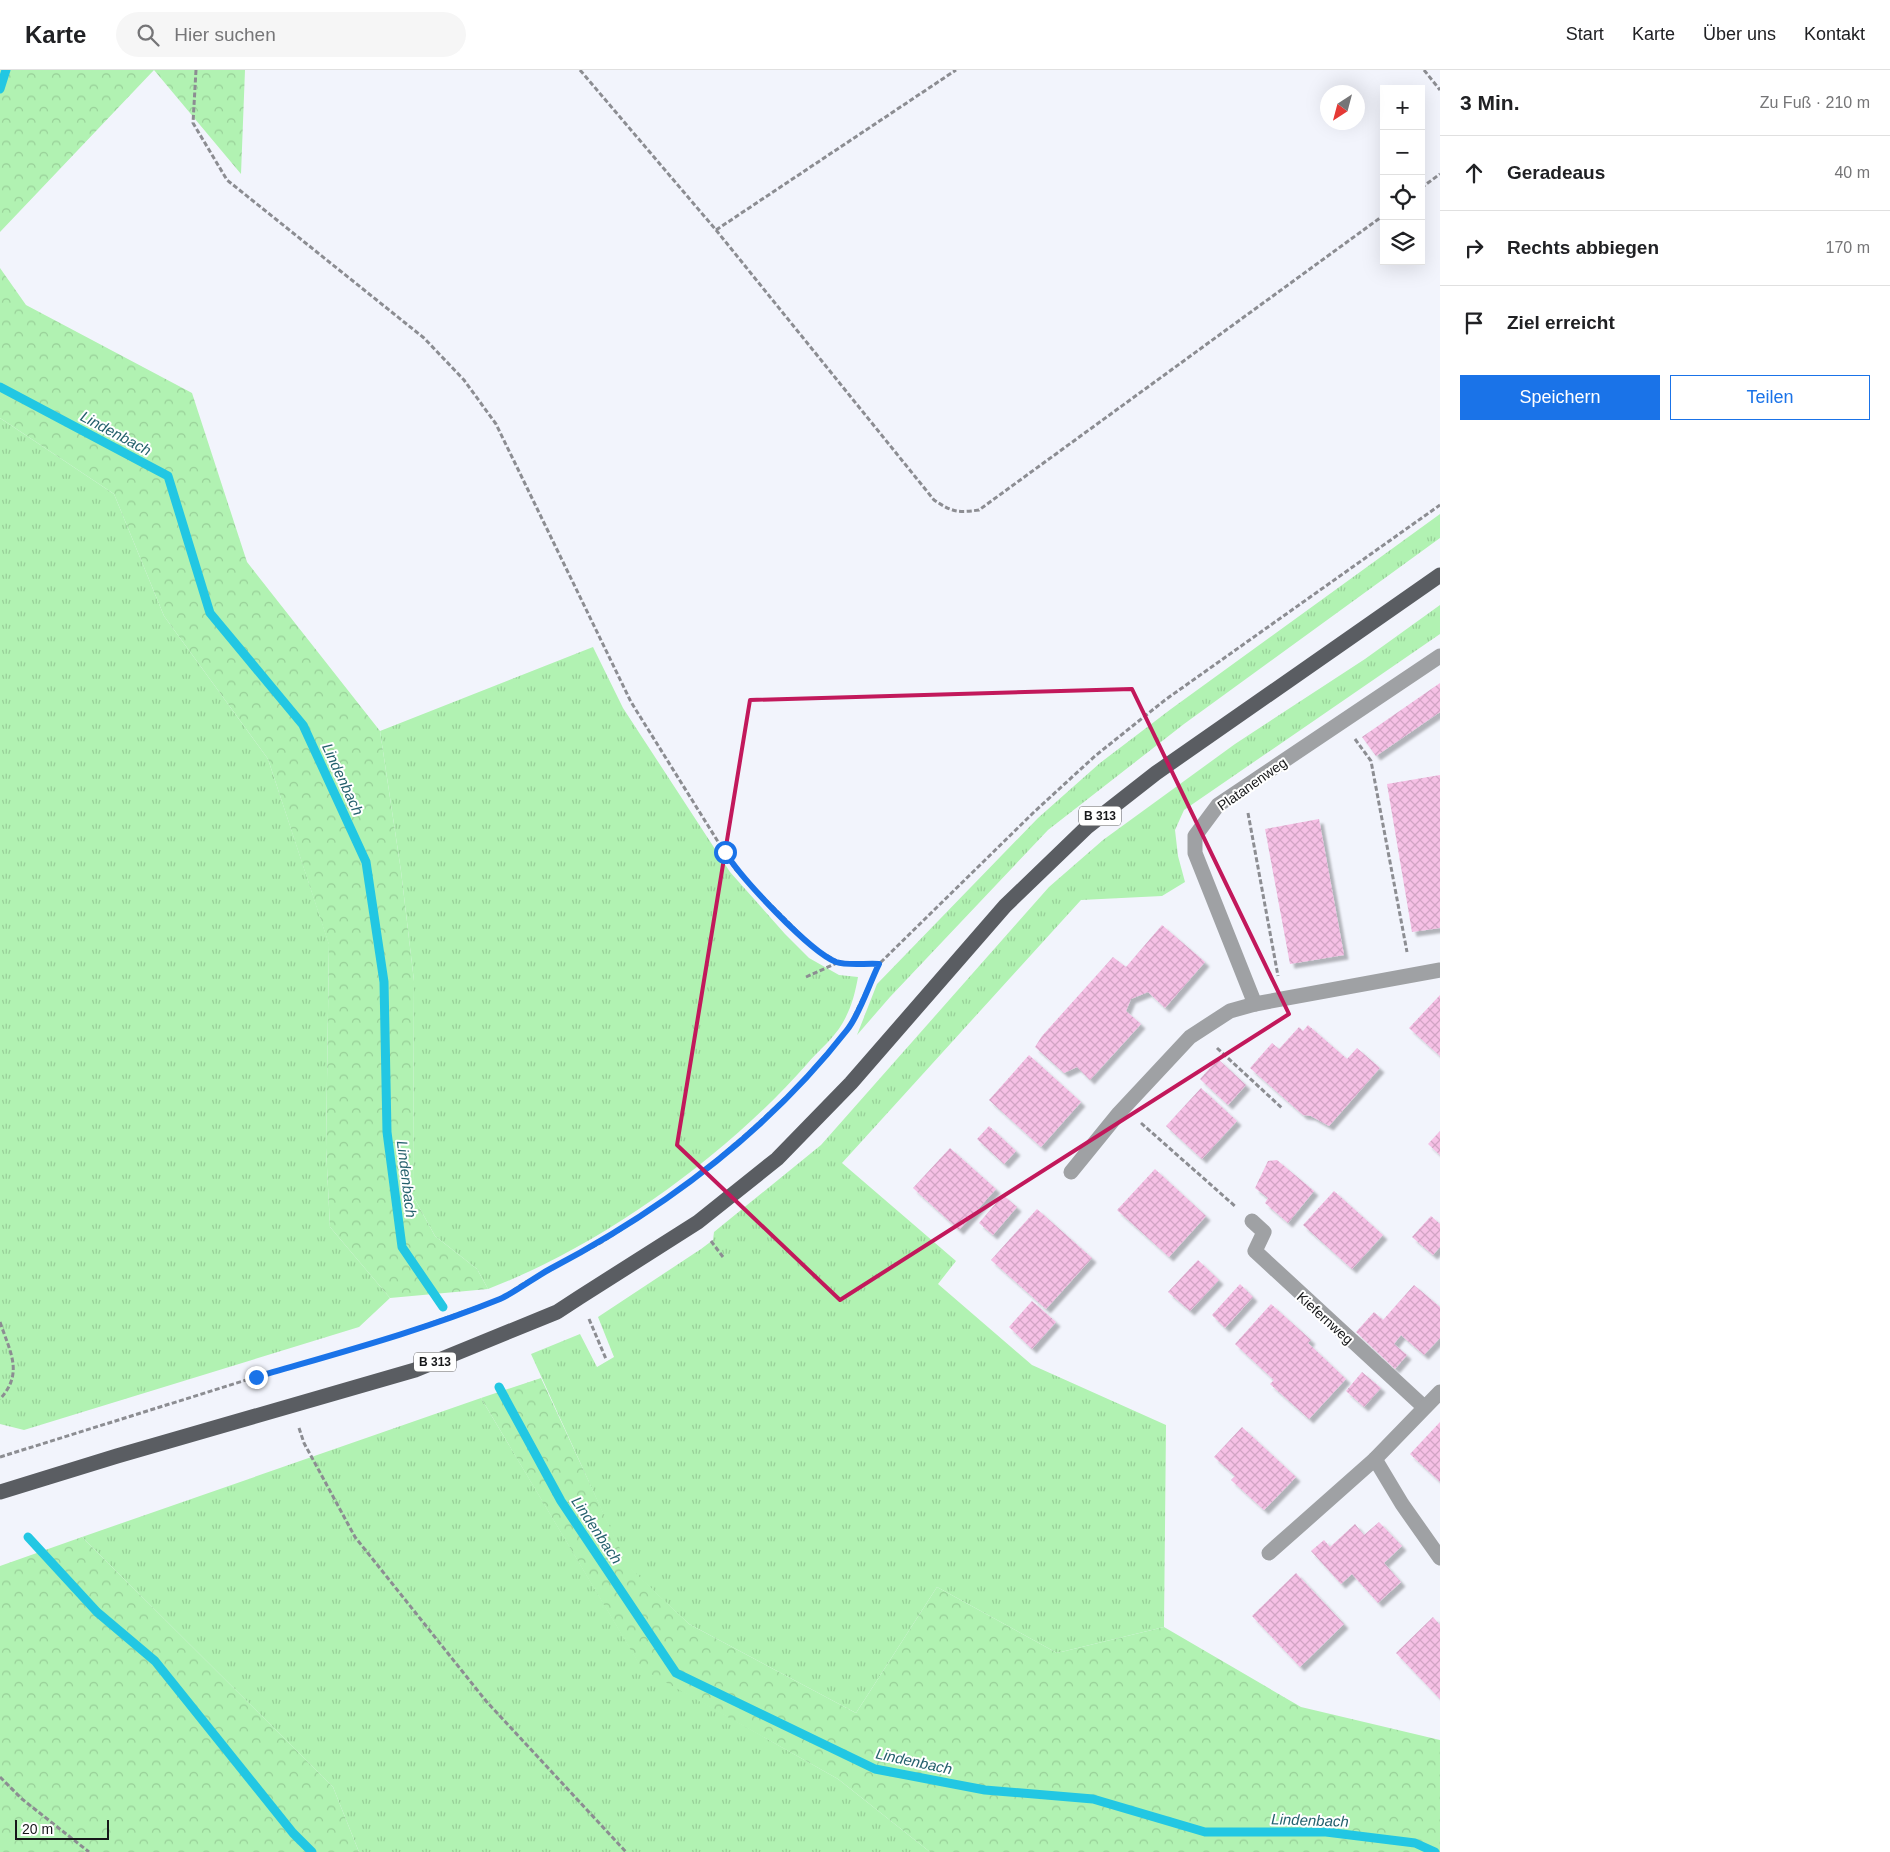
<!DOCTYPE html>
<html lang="de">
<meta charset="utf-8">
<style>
:root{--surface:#fff;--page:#f6f6f6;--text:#202124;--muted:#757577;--line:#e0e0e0;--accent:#1a73e8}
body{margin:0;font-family:Helvetica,sans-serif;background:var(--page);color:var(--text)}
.controls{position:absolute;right:15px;top:15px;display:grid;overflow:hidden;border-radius:0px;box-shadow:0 5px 20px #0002}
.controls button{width:45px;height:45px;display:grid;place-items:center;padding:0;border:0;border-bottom:1px solid var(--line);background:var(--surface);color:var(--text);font:25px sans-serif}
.compass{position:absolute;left:1320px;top:15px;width:45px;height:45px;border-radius:50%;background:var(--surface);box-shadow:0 5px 20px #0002;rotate:216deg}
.scale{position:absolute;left:15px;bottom:12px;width:94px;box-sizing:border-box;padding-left:5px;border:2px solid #17181a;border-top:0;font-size:14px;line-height:18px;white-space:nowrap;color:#17181a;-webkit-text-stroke:4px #fff;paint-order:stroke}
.stop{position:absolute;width:15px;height:15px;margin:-11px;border:4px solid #1a73e8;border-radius:50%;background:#fff}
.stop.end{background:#1a73e8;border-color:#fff;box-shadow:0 1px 5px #0008}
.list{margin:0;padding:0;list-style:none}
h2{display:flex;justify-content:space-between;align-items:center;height:65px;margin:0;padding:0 20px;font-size:21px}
h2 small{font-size:16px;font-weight:400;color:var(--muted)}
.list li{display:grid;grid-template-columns:32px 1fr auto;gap:15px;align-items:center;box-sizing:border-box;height:75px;padding:0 20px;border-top:1px solid var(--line)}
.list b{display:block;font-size:19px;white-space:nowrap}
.list em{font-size:16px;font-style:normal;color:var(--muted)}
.actions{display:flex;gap:10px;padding:15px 20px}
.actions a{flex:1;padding:11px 0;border:1px solid var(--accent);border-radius:0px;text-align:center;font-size:18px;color:var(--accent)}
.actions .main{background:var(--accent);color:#fff}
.icon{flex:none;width:28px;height:28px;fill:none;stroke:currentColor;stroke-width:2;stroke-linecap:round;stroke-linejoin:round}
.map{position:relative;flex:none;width:1440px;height:1782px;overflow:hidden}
header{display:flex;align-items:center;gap:30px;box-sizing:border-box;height:70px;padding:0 25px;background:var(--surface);border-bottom:1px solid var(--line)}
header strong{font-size:24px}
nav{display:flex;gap:28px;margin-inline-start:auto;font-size:18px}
.search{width:350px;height:45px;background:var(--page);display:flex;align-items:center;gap:12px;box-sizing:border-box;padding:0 18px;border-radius:28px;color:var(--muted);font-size:19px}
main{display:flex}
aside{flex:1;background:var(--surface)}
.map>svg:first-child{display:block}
.grass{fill:url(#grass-tufts)}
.forest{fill:url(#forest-crowns)}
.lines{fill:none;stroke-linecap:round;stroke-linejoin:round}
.stream{stroke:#22c7e3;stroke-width:9}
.building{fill:url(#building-cross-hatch);filter:url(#shadow)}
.path{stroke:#8c8d92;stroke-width:3;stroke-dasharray:5 2.5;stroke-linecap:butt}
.minor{stroke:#9fa1a4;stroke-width:15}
.major{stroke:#5a5d62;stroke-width:15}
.route{stroke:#1a73e8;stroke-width:6}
.marked{fill:none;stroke:#c2185b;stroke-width:4;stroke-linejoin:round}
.labels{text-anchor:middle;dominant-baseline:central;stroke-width:4;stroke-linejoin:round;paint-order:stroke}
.shield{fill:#fff;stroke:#5d5d5f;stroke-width:1}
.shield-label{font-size:12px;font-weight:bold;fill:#17181a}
.street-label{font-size:14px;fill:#17181a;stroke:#fff}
.water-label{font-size:15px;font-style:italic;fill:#25616d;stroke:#fff}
</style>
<header>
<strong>Karte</strong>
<div class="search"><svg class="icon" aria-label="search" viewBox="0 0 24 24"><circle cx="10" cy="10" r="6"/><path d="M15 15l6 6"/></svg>Hier suchen</div>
<nav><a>Start</a><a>Karte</a><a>Über uns</a><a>Kontakt</a></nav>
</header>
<main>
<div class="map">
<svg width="1440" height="1782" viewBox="0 0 1440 1782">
<defs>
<pattern id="grass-tufts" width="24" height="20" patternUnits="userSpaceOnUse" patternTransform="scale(1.25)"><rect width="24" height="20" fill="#b1f2b2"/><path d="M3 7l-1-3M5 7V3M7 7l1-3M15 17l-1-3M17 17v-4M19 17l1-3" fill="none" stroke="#98cf98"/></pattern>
<pattern id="forest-crowns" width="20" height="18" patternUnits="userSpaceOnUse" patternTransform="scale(1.25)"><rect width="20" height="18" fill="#b1f2b2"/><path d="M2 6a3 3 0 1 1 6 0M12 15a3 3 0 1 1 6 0" fill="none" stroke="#98cf98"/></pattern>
<pattern id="building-cross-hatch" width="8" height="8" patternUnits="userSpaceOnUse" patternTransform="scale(1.25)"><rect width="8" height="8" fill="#f6c0e5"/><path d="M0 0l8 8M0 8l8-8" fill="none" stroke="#d2a4c4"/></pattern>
<filter id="shadow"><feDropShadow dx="4.5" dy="4.5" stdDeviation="1" flood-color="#0004"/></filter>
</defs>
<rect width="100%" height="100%" fill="#f2f4fc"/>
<g class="grass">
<path d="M 0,348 L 114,424 L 164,546 L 268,689 L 329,874 L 326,1078 L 330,1157 L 390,1228 L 359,1257 L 24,1360 L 0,1354 Z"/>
<path d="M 1440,444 L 1440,468 L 1184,654 L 1048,760 L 890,927 L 857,965 L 877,914 L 1038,748 L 1100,693 L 1171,639 Z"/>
<path d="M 1440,535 L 1440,564 L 1184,740 L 1175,760 L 1178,786 L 1185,812 L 1162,826 L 1081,830 L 842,1093 L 956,1191 L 938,1214 L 1032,1295 L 1166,1355 L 1164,1557 L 1057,1583 L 937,1517 L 856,1643 L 689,1554 L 627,1496 L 531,1284 L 580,1264 L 597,1297 L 614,1287 L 598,1247 L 701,1179 L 713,1170 L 714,1162 L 821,1075 L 1049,817 L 1103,770 L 1235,674 L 1365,589 Z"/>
<path d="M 593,577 L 623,638 L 730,802 L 785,864 L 809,888 L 839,905 L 858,907 C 855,924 851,939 842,954 C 834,968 818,981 807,994 C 726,1086 603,1175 488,1219 L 477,1199 L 435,1166 L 413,1126 L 414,911 L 401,801 L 380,661 Z"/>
<path d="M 481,1328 L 642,1598 L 838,1709 L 930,1782 L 359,1782 L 333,1717 L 82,1467 Z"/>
</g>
<g class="forest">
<path d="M 0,0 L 245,0 L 241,104 L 154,0 L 0,162 Z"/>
<path d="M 0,198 L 26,235 L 192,323 L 247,492 L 380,661 L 401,801 L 414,911 L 413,1126 L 435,1166 L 477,1199 L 488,1219 L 390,1228 L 330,1157 L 326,1078 L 329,875 L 268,689 L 164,546 L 114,424 L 0,348 Z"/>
<path d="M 541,1308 L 628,1496 L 689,1554 L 856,1643 L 937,1517 L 1057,1583 L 1164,1557 L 1301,1637 L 1440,1670 L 1440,1782 L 930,1782 L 838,1709 L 642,1599 L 481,1328 Z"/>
<path d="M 82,1467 L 333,1717 L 359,1782 L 0,1782 L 0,1496 Z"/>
</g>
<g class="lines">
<g class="stream">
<path d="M 0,19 L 6,0"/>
<path d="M 0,317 L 168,406 L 210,543 L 303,655 L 366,792 L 384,912 L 387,1062 L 402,1177 L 443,1237"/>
<path d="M 499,1317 L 561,1431 L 676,1603 L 875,1699 L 985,1720 L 1093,1729 L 1205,1762 L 1326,1762 L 1415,1773 L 1435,1782"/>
<path d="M 28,1467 L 97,1542 L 155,1591 L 293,1763 L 312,1782"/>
</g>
</g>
<g class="building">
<path d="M 1440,613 L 1440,642 L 1376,686 L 1362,667 Z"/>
<path d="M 1440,705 L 1440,858 L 1412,862 L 1387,714 Z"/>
<path d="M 1319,749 L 1344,885 L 1290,894 L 1265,759 Z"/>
<path d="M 1162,855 L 1205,892 L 1165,938 L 1148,922 L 1131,929 L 1126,941 L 1141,954 L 1090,1010 L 1077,997 L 1064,1003 L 1035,977 L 1042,966 L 1113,887 L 1126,897 Z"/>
<path d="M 1440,925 L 1440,986 L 1409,958 Z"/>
<path d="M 1308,955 L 1347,989 L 1357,978 L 1380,998 L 1329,1056 L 1311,1046 L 1303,1045 L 1250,998 L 1272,973 L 1279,979 L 1299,957 L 1303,961 Z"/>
<path d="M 1029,985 L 1081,1032 L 1041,1077 L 989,1030 Z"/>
<path d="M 1218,989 L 1246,1015 L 1228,1035 L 1200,1009 Z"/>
<path d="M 1201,1018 L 1237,1051 L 1202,1089 L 1166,1056 Z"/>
<path d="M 989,1056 L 1016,1081 L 1004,1094 L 977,1069 Z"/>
<path d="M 1440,1061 L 1440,1085 L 1428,1074 Z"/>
<path d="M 950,1078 L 996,1119 L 959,1160 L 913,1118 Z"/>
<path d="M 1277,1090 L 1314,1121 L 1288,1153 L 1265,1133 L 1268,1128 L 1255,1118 L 1268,1091 Z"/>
<path d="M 1155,1099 L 1206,1146 L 1169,1187 L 1117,1140 Z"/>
<path d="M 1334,1121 L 1383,1165 L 1352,1199 L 1303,1155 Z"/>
<path d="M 1003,1125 L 1017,1137 L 993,1165 L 979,1153 Z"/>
<path d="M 1037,1139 L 1092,1188 L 1046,1239 L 991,1190 Z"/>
<path d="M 1431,1146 L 1440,1154 L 1440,1177 L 1433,1185 L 1412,1167 Z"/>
<path d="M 1198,1190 L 1219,1210 L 1190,1241 L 1168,1222 Z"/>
<path d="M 1240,1214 L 1253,1227 L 1225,1258 L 1212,1245 Z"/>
<path d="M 1414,1215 L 1440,1237 L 1440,1268 L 1424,1285 L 1401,1265 L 1394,1274 L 1407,1285 L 1395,1299 L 1356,1262 L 1374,1242 L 1383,1250 Z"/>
<path d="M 1032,1231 L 1056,1252 L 1032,1279 L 1009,1257 Z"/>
<path d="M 1271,1234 L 1311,1270 L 1308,1273 L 1346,1309 L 1309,1349 L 1270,1314 L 1274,1310 L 1235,1274 Z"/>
<path d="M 1362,1302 L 1381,1318 L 1364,1337 L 1346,1321 Z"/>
<path d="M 1440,1352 L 1440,1412 L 1410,1384 Z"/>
<path d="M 1242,1357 L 1296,1407 L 1264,1440 L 1231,1410 L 1235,1406 L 1214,1387 Z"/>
<path d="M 1379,1452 L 1402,1476 L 1384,1493 L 1401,1512 L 1378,1533 L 1352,1504 L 1341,1514 L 1311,1481 L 1324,1470 L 1330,1477 L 1355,1454 L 1364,1465 Z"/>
<path d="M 1296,1503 L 1344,1554 L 1300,1597 L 1252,1546 Z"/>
<path d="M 1433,1547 L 1440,1555 L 1440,1629 L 1396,1583 Z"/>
</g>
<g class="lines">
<g class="path">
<path d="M 196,0 L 193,53 L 227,110 L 424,268 L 464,310 L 496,354 L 631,632 L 735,799 L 814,878 L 838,892 L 879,894"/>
<path d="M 580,0 L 716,160 L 956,0"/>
<path d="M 1424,0 L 1440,20"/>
<path d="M 1421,118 L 1440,104"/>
<path d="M 716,160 L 934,430 C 952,442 957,443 979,440 L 1384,145"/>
<path d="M 1355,669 L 1371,691 L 1407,882"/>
<path d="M 1248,743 L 1278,906"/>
<path d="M 806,907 L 837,893"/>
<path d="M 1217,978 L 1283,1039"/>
<path d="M 1141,1053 L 1236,1137"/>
<path d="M 711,1171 L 723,1187"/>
<path d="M 589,1249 L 606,1289"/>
<path d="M 0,1252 C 10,1282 24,1303 0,1329"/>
<path d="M 299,1358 L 304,1373 L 355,1467 L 486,1631 L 626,1782"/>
<path d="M 0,1387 L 256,1307 L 395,1266 L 502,1228 L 524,1213 L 602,1172 L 648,1142 L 694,1109 L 751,1060 L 797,1017 L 848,959 L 879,894 L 1033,743 L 1095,686 L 1165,630 L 1440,435"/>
<path d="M 0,1707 L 22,1729 L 89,1782"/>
</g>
<g class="minor">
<path d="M 1255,934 L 1195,783 L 1195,766 L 1218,735 L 1440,586"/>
<path d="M 1071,1102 L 1119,1043 L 1190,967 L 1230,941 L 1255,934 L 1440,900"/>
<path d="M 1252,1151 L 1264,1162 L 1255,1181 L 1424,1337"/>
<path d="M 1375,1389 L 1440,1322"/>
<path d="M 1269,1483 L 1375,1389 L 1402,1434 L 1440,1488"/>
</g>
<path class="major" d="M 0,1422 L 117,1386 L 415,1300 L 557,1242 L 580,1227 L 698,1152 L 777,1089 L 851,1013 L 1005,836 L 1087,757 L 1156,703 L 1440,505"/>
</g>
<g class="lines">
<path class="route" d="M 256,1307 C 338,1283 421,1261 500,1229 C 514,1223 535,1207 550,1199 C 662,1140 768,1061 847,960 C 860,944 869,914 879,894 C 866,893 848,896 836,892 C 809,881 741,808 725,782"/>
</g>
<path class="marked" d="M 1132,619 L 1289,944 L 840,1230 L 677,1075 L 750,630 Z"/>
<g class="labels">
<g class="shield">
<rect x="1079" y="736.5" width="42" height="19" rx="4"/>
<rect x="414" y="1282.5" width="42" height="19" rx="4"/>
</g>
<g class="shield-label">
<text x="1100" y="746">B 313</text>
<text x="435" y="1292">B 313</text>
</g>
<g class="street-label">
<text transform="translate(1252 714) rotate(-35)">Platanenweg</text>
<text transform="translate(1325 1248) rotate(42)">Kiefernweg</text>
</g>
<g class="water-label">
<text transform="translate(116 363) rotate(28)">Lindenbach</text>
<text transform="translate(343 709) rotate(65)">Lindenbach</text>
<text transform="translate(407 1109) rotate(83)">Lindenbach</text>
<text transform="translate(597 1460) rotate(56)">Lindenbach</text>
<text transform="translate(914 1691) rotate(12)">Lindenbach</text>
<text transform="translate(1310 1750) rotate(2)">Lindenbach</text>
</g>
</g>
</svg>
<div class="controls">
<button>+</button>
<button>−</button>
<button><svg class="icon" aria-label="locate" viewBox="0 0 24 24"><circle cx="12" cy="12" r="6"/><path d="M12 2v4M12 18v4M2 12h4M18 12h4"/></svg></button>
<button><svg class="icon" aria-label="layers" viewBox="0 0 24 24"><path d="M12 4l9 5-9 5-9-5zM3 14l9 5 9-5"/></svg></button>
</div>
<svg class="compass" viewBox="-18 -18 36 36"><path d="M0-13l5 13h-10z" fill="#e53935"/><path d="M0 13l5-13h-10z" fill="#757577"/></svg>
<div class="scale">20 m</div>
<div class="stop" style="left:725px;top:782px"></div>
<div class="stop end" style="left:256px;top:1307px"></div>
</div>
<aside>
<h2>3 Min.<small>Zu Fuß · 210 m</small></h2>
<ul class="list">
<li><svg class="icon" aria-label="ahead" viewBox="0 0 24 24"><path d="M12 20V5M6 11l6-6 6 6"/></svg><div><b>Geradeaus</b></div><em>40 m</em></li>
<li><svg class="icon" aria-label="right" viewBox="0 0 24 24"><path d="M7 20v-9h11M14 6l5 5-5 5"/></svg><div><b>Rechts abbiegen</b></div><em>170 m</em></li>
<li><svg class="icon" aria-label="arrive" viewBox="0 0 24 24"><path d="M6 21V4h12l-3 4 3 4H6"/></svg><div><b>Ziel erreicht</b></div></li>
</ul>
<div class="actions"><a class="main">Speichern</a><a>Teilen</a></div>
</aside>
</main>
